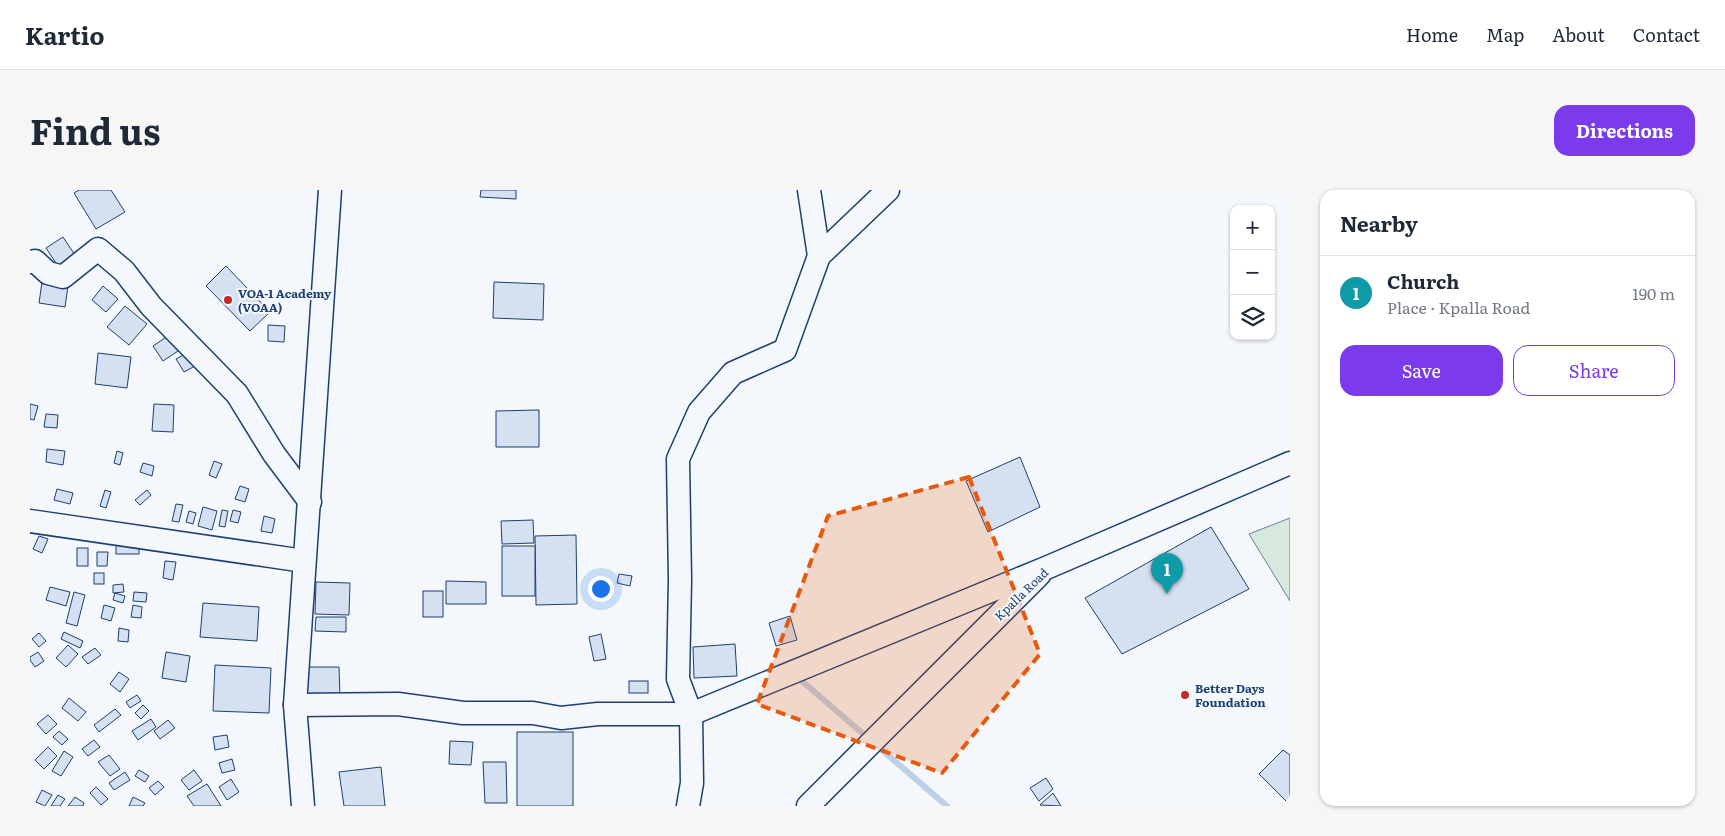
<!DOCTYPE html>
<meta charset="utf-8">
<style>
:root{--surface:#fff;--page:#f6f6f7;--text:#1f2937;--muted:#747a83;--line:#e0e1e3;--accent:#7c3aed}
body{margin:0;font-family:Literata,serif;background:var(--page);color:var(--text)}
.controls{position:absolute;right:15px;top:15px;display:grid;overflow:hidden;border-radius:10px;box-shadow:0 1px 4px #0004}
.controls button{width:45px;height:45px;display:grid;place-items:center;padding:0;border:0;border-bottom:1px solid var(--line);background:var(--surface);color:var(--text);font:25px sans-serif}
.you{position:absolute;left:570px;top:398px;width:18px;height:18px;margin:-12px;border:4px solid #fff;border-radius:50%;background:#1a73e8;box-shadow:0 0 0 8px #1a73e833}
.badge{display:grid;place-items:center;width:32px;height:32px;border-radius:50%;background:var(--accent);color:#fff;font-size:16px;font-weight:700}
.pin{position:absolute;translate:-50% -41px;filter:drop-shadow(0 1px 2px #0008)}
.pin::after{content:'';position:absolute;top:26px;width:18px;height:15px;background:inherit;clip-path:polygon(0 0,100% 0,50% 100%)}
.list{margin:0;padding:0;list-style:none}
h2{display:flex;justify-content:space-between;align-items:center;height:65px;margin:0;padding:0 20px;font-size:21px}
h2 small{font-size:16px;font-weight:400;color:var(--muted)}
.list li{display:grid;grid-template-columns:32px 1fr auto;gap:15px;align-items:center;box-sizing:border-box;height:75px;padding:0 20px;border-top:1px solid var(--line)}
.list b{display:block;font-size:19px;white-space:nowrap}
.list p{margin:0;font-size:16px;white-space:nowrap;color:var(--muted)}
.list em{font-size:16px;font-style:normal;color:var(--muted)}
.actions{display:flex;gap:10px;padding:15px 20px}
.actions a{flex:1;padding:11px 0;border:1px solid var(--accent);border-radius:15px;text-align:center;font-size:18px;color:var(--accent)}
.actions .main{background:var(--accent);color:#fff}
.icon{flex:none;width:28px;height:28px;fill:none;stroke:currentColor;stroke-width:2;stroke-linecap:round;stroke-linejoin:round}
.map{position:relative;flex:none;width:1260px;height:616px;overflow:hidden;border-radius:15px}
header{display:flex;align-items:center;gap:30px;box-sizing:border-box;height:70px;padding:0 25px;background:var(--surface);border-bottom:1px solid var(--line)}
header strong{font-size:24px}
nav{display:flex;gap:28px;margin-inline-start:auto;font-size:18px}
.intro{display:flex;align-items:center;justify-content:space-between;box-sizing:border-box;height:120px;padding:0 30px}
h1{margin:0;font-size:35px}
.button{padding:12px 22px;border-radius:15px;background:var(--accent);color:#fff;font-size:18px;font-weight:700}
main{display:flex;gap:30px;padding:0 30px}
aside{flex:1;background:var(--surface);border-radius:15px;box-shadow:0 1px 4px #0004}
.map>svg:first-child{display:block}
.green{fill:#d7e8df;stroke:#687fa3}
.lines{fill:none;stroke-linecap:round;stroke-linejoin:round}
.stream{stroke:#bed0e5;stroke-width:6}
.building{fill:#d5e0f0;stroke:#1d3f73}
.minor-casing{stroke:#1d3f73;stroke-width:25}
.minor{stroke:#f4f7fb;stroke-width:22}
.marked{fill:#e8590c;fill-opacity:0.2;stroke:#e8590c;stroke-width:4;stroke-dasharray:10 6;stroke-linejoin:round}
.poi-dot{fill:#c62828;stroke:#f4f7fb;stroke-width:2}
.labels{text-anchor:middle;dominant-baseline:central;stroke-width:4;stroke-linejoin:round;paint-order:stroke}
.poi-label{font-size:12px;font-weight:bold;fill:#1d3f73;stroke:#f4f7fb;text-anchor:start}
.street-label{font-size:12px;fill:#1d3f73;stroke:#f4f7fb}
</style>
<header>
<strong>Kartio</strong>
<nav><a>Home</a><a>Map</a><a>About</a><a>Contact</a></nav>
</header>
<div class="intro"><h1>Find us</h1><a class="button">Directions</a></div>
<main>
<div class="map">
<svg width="1260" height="616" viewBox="0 0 1260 616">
<rect width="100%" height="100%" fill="#f4f7fb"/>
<path class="green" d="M 1260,328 L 1260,411 L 1219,344 Z"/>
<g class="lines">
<path class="stream" d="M 766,486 L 917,616"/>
</g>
<g class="building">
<path d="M 49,0 L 81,0 L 95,22 L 66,39 L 44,3 Z"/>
<path d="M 451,0 L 486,0 L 486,9 L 450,7 Z"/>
<path d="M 33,47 L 47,68 L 30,79 L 16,58 Z"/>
<path d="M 196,76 L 240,122 L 220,141 L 176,96 Z"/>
<path d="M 12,92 L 38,96 L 35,117 L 9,113 Z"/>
<path d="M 464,92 L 514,94 L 513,130 L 463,128 Z"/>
<path d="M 73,96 L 88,109 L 76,122 L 62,110 Z"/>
<path d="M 95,116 L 117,134 L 99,155 L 77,137 Z"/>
<path d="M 238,135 L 255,136 L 254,152 L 238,151 Z"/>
<path d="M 138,146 L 148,161 L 133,171 L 123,156 Z"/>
<path d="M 68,163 L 101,167 L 97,198 L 65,194 Z"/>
<path d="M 157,163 L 165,176 L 154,182 L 146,169 Z"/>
<path d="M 0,214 L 8,216 L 4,230 L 0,229 Z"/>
<path d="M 124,214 L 144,215 L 143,242 L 122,241 Z"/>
<path d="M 509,220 L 509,257 L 466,257 L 466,221 Z"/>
<path d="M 16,224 L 28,225 L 27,238 L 14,237 Z"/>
<path d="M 17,259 L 35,261 L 33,275 L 16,272 Z"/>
<path d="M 87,261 L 93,263 L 90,275 L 84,273 Z"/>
<path d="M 990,267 L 1010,317 L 958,342 L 936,291 Z"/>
<path d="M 184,271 L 192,274 L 186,288 L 179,285 Z"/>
<path d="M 113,273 L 124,276 L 122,286 L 110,282 Z"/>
<path d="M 210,296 L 219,299 L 215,312 L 205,309 Z"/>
<path d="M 27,299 L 43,303 L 40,314 L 24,310 Z"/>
<path d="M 75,300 L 81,302 L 76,318 L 70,316 Z"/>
<path d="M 117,300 L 121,305 L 110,315 L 105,310 Z"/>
<path d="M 146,314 L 153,315 L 149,332 L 142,331 Z"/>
<path d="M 173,317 L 187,321 L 182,340 L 168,336 Z"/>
<path d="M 192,320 L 198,321 L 195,337 L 189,336 Z"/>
<path d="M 203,320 L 211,322 L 208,333 L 200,331 Z"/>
<path d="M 159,321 L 166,323 L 163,334 L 156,332 Z"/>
<path d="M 234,326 L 245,329 L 242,343 L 231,341 Z"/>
<path d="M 503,330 L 504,353 L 472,354 L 471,331 Z"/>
<path d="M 1181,337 L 1219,399 L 1092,464 L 1055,408 Z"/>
<path d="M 546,345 L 547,414 L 506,415 L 505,346 Z"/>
<path d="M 9,346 L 18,349 L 12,363 L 3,359 Z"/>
<rect x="86" y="352" width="23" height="12"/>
<rect x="472" y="356" width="33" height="50"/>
<rect x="47" y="358" width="11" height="18"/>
<path d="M 67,362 L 78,362 L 77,376 L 67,376 Z"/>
<path d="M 135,371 L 146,372 L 143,390 L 133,388 Z"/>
<rect x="64" y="383" width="10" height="11"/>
<path d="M 589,384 L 602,386 L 600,396 L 587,393 Z"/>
<path d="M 416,391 L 456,392 L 456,414 L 416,414 Z"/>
<path d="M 286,392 L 320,393 L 319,425 L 285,424 Z"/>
<path d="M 93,394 L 94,402 L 83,403 L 83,395 Z"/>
<path d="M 20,397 L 40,402 L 36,416 L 16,410 Z"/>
<rect x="393" y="401" width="20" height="26"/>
<path d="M 44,402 L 55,405 L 47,436 L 36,433 Z"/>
<path d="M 104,402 L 117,403 L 116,412 L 103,411 Z"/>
<path d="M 85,403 L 95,406 L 93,413 L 83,410 Z"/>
<path d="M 173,413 L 229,417 L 227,451 L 170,447 Z"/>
<path d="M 74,415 L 85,418 L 81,431 L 71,428 Z"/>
<path d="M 103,415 L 112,417 L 111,428 L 101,427 Z"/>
<path d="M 760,426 L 767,450 L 746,456 L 739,433 Z"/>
<path d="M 286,427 L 316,427 L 316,442 L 285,441 Z"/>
<path d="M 89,438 L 99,440 L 98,452 L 88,451 Z"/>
<path d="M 34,442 L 53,451 L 50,458 L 31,449 Z"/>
<path d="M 9,443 L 16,451 L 9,457 L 2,449 Z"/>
<path d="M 571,444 L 576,469 L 564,471 L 559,447 Z"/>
<path d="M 705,454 L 707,486 L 664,488 L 663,457 Z"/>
<path d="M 38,455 L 48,464 L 36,477 L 26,468 Z"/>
<path d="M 65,458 L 71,465 L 58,474 L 52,467 Z"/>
<path d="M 8,462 L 14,471 L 5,477 L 0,470 L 0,467 Z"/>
<path d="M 136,462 L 160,466 L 156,492 L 132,488 Z"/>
<path d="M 185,475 L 241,478 L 239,523 L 183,521 Z"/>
<path d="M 276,477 L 309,477 L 310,507 L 276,507 Z"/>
<path d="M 89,482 L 99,489 L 90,502 L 80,494 Z"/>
<rect x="599" y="491" width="19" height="12"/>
<path d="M 107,505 L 111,511 L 100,518 L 96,512 Z"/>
<path d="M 39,508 L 56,522 L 48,531 L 32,518 Z"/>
<path d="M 113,515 L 119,521 L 111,529 L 105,523 Z"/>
<path d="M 85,519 L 91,525 L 69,542 L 64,535 Z"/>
<path d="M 18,525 L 27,534 L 16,544 L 7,534 Z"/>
<path d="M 121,529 L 126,537 L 108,550 L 102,541 Z"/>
<path d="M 138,530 L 145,538 L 130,549 L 124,541 Z"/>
<path d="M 29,541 L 38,549 L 32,555 L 23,547 Z"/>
<rect x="487" y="542" width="56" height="74"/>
<path d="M 197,545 L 199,557 L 185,560 L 183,547 Z"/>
<path d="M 64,550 L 70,557 L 58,566 L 52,559 Z"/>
<path d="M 420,551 L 443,552 L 441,575 L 419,574 Z"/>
<path d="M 18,557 L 27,566 L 14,579 L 5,570 Z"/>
<path d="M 1253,560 L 1260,565 L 1260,615 L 1229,584 Z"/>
<path d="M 34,561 L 43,567 L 31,586 L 22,581 Z"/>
<path d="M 79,565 L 90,579 L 80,586 L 68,572 Z"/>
<path d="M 202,569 L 205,580 L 192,583 L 189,573 Z"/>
<path d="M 453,572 L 476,572 L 477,613 L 455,613 Z"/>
<path d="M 351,577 L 355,616 L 314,616 L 309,582 Z"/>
<path d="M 109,580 L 119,586 L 115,592 L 105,586 Z"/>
<path d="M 164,580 L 172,591 L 159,600 L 151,590 Z"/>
<path d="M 95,582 L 100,590 L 84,600 L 79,593 Z"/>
<path d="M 1016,588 L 1023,599 L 1009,611 L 1000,598 Z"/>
<path d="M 201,589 L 209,602 L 197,610 L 189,597 Z"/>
<path d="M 128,591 L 134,597 L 125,605 L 119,598 Z"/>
<path d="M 177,594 L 191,616 L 164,616 L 157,606 Z"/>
<path d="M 66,597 L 78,609 L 71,615 L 60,603 Z"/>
<path d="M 12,600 L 22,605 L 15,616 L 6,612 Z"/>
<path d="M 1023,603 L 1031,616 L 1010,615 Z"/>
<path d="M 28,605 L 35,609 L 30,616 L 21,616 Z"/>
<path d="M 45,607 L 54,613 L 53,616 L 38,616 Z"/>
<path d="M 103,607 L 115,613 L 113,616 L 99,616 Z"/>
</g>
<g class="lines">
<g class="minor-casing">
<g id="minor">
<path d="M 779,0 L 789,66 L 858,0"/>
<path d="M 0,72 L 5,71 L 18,83 L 33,87 L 68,59 L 94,81 L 121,116 L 207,204 L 244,264 L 280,312"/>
<path d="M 0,331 L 274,371"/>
<path d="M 265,515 L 368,514 L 433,523 L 503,523 L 531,528 L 568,524 L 661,524 L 1016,378 L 1260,273"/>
<path d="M 273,616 L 265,515 L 300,0"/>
<path d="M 658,616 L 662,593 L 661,524 L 648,489 L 650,390 L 648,269 L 669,222 L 703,183 L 755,160 L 789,66"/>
<path d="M 778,616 L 1009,385"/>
</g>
</g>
<use href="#minor" class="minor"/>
</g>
<path class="marked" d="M 939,287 L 1010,464 L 912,583 L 727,514 L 798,326 Z"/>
<g class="poi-dot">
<circle cx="198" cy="110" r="5"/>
<circle cx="1155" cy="505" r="5"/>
</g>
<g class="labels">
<g class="poi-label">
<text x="208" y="103">VOA-1 Academy<tspan x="208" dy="14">(VOAA)</tspan></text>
<text x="1165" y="498">Better Days<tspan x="1165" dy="14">Foundation</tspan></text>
</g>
<g class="street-label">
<text transform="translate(991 404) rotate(-44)">Kpalla Road</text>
</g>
</g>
</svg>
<div class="controls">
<button>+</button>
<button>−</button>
<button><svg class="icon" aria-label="layers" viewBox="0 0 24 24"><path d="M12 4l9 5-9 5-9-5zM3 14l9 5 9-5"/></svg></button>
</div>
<div class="you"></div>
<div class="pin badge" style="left:1137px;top:404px;background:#0f9aa8">1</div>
</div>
<aside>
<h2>Nearby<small></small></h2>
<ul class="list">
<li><span class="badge" style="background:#0f9aa8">1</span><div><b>Church</b><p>Place · Kpalla Road</p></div><em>190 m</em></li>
</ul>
<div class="actions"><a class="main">Save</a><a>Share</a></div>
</aside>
</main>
